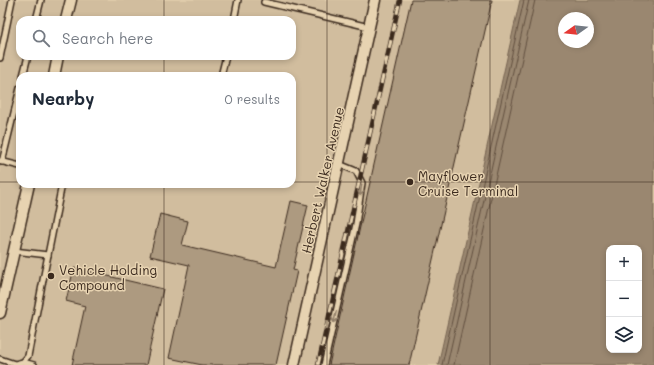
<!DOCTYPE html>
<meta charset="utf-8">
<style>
:root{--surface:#fff;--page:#f6f6f7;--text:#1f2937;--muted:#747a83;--line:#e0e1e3}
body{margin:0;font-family:Mali,sans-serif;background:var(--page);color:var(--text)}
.controls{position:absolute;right:12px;bottom:12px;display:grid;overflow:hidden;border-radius:8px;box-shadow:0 2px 6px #0003}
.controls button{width:36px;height:36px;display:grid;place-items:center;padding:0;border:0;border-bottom:1px solid var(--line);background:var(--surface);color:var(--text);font:20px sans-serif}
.compass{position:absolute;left:558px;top:12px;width:36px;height:36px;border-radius:50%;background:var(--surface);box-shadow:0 2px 6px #0003;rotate:255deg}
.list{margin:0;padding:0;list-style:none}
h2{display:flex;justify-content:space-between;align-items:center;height:52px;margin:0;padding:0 16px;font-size:17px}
h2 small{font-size:13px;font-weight:400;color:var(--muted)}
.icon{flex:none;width:22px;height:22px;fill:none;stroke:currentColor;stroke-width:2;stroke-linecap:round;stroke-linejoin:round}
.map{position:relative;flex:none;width:654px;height:365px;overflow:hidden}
.search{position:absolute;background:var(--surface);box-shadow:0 2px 6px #0003;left:16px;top:16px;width:280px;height:44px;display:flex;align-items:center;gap:10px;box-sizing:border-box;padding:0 14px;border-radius:12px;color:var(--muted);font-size:15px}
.panel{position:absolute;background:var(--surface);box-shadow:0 2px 6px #0003;left:16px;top:72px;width:280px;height:116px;border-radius:12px}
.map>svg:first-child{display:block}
.built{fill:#d1bd9e;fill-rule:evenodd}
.water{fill:#9a8770;stroke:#74624f;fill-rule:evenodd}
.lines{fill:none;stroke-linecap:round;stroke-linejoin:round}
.shore{stroke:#614f3f;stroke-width:1}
.building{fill:#ad9a80;stroke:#3b2a1e}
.service-casing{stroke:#3b2a1e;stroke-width:8}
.minor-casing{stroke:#3b2a1e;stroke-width:13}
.service{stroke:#e7d3b1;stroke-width:5}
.minor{stroke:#e7d3b1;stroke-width:10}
.rail-casing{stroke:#3b2a1e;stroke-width:4.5}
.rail{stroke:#e7d3b1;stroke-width:3;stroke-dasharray:9;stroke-linecap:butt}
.oneway{stroke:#917e68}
.grid{fill:none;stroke:#3b2a1e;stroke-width:1;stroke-opacity:0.55}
.poi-dot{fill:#3b2a1e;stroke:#e7d3b1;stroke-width:1.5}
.labels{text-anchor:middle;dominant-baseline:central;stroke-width:3;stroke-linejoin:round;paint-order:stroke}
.poi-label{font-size:13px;fill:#3b2a1e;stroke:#e7d3b1;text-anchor:start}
.street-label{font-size:13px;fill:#3b2a1e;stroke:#e7d3b1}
</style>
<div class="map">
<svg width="654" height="365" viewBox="0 0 654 365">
<rect width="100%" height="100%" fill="#e0ccab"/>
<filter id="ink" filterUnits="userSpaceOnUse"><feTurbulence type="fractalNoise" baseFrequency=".025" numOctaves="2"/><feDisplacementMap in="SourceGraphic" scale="8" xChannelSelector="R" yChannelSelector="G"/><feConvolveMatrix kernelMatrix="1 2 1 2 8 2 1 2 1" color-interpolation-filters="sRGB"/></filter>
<g filter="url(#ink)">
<path class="built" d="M 0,0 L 520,0 L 438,365 L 0,365 ZM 20,20 L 292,20 L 292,56 L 20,56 ZM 20,76 L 292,76 L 292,184 L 20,184 Z"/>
<path class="water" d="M 520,0 L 654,0 L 654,365 L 438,365 ZM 564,18 L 588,18 L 588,42 L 564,42 ZM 609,248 L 639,248 L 639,350 L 609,350 Z"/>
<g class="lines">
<g class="shore">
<path d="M 442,365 L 524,0"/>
<path d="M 447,365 L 529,0"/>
<path d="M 454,365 L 535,0"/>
</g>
</g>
<g class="building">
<path d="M 411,0 L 492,0 L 409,365 L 329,365 Z"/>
<path d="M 291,201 L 308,205 L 293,270 L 297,271 L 276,365 L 202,365 L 169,358 L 189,265 L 150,256 L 160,214 L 188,221 L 182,245 L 276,267 Z"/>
<path d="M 74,268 L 163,289 L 146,365 L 72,365 L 85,306 L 66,301 Z"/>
</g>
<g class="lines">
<g class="service-casing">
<g id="service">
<path d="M 264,2 L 369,27"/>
<path d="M 36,20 L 41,0"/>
<path d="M 234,20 L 238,0"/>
<path d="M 0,58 L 12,0"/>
<path d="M 23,76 L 28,56"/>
<path d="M 221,76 L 226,56"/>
<path d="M 0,161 L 20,166"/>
<path d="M 2,162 L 20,88"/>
<path d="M 14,251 L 48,255"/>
<path d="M 0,359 L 15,364 L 23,362 L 28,356 L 62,184"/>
<path d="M 23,362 L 34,365"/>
<path d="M 324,365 L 356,224 L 362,183 L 356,171 L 339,164"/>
</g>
</g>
<g class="minor-casing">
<g id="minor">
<path d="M 66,20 L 71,0"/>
<path d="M 54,76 L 58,56"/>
<path d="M 0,313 L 29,184"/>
<path d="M 294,365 L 375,0"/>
</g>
</g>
<use href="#service" class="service"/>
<use href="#minor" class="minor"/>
<g class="rail-casing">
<path id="rail" d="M 318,365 L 400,0"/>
</g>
<use href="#rail" class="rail"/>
</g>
<defs><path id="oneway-shaft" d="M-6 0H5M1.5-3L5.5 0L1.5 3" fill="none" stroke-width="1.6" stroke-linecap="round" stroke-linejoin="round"/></defs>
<g class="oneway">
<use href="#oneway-shaft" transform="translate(361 190) rotate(98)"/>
<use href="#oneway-shaft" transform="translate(335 317) rotate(103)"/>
</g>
</g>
<path class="grid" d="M 164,0 L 164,20M 327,0 L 327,365M 490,0 L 490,365M 164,56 L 164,76M 0,182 L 20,182M 292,182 L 654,182M 164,184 L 164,365"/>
<g class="poi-dot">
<circle cx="410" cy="182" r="4"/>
<circle cx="51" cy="276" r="4"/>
</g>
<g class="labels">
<g class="poi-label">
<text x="418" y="175">Mayflower<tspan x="418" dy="15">Cruise Terminal</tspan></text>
<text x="59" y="269">Vehicle Holding<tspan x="59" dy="15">Compound</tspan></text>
</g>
<g class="street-label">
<text transform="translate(322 180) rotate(-77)">Herbert Walker Avenue</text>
</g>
</g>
</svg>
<div class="controls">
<button>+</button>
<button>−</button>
<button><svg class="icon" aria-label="layers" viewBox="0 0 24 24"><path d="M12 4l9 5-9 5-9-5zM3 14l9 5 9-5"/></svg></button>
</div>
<svg class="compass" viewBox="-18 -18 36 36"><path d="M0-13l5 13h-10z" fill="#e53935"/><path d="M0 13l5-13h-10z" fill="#747a83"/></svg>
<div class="search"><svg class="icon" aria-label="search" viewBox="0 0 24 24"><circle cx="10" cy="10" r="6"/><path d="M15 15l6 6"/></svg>Search here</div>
<section class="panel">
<h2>Nearby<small>0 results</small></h2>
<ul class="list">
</ul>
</section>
</div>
